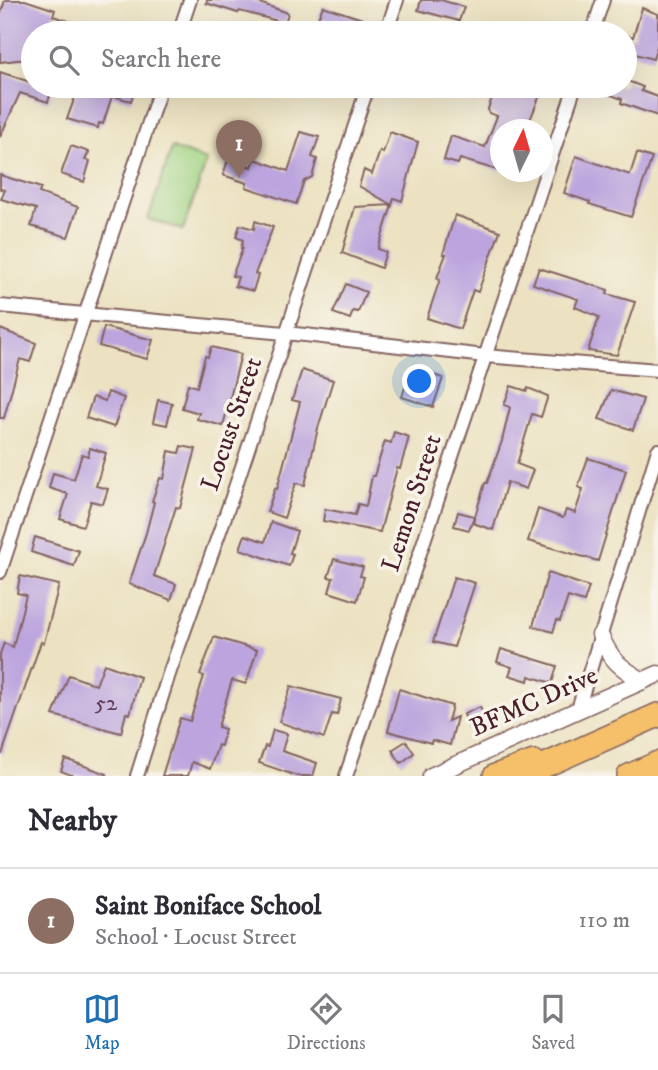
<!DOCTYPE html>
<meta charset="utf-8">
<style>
:root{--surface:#fff;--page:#f2f2f3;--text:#2b2b33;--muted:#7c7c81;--line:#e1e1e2;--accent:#1f6fb2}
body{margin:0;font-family:"IM FELL DW Pica",serif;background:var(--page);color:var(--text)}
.compass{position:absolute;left:490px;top:119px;width:63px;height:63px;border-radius:50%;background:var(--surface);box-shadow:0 7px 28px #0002;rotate:5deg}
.you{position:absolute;left:420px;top:382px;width:24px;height:24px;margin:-18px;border:5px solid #fff;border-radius:50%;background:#1a73e8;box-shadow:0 0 0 10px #1a73e833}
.badge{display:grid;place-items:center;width:46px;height:46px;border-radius:50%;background:var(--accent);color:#fff;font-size:23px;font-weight:700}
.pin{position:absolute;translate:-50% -58px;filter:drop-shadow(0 2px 4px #0008)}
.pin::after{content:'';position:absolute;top:37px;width:24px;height:21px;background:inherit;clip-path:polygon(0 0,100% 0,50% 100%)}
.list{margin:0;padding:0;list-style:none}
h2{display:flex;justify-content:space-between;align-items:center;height:91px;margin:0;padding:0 28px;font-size:30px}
h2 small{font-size:23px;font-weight:400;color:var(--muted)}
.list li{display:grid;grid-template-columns:46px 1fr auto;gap:21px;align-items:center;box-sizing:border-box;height:105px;padding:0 28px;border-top:2px solid var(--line)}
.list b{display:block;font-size:26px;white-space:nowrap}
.list p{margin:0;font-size:23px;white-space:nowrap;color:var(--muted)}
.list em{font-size:23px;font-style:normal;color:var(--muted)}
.icon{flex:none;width:38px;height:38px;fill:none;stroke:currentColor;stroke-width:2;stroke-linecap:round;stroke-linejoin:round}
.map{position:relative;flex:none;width:658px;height:776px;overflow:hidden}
.search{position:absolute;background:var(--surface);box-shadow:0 7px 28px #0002;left:21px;right:21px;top:21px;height:77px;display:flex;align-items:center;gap:18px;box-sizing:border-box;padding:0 24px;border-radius:38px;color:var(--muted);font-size:26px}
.sheet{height:196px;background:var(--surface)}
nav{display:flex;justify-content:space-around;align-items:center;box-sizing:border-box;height:98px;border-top:2px solid var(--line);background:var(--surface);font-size:19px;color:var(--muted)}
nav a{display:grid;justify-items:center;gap:4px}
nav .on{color:var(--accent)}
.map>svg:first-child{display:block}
.green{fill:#a0d383;stroke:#757957;stroke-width:2}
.building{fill:#bca5de}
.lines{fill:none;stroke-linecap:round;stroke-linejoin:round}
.minor-casing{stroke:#836360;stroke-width:16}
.tertiary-casing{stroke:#836360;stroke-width:19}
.motorway-casing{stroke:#836360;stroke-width:26}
.minor{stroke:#fff;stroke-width:12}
.tertiary{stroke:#fff;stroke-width:16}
.motorway{stroke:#f6c06b;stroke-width:23}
.labels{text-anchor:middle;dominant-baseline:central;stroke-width:7;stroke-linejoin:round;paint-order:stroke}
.number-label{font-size:23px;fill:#664058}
.street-label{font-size:26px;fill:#4a1f2b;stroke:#f7f3e8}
</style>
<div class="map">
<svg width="658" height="776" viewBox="0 0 658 776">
<rect width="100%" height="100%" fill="#f7f3e8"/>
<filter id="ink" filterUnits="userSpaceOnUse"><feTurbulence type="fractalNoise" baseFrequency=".0143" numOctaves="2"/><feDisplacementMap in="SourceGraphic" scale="14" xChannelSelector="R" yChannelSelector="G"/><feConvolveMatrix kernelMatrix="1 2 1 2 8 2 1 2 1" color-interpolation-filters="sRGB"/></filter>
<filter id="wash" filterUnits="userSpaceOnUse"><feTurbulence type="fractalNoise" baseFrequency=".00686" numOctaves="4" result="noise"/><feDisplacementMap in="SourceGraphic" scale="28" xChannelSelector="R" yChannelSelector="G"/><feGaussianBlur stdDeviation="1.57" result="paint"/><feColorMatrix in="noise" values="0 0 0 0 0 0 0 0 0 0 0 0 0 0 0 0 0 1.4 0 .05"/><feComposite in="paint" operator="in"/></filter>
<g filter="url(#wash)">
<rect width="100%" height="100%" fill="#ece2c1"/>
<path class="green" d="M 172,148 L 207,160 L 183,230 L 148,219 Z"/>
<g id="blocks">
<g class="building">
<path d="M 5,0 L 25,0 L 55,10 L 53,16 L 97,30 L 97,33 L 33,33 L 33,58 L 0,62 L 0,16 Z"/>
<path d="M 207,0 L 251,0 L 288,13 L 285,23 L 240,11 L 238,13 L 206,3 Z"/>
<path d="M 421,0 L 441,0 L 464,7 L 459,21 L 418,10 Z"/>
<path d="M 323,6 L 368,21 L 364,33 L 329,27 L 331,22 L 318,18 Z"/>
<path d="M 642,8 L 658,14 L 658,43 L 653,59 L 625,51 L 625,35 L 633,37 Z"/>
<path d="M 0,72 L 33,83 L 33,86 L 53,86 L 48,102 L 20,93 L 0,137 Z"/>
<path d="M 625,80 L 643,87 L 641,91 L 658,97 L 658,116 L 621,103 L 622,99 L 590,87 L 625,86 Z"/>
<path d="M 79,86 L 136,86 L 131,101 L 112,96 L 103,124 L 99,123 L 98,128 L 67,119 Z"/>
<path d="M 502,86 L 513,86 L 540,95 L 528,125 L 519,122 L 516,130 L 500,130 L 500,171 L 460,159 L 458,164 L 444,160 L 451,136 L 485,147 L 497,116 L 489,113 L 488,109 L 493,95 L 498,97 Z"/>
<path d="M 301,132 L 319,137 L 312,157 L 317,159 L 312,177 L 304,181 L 296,204 L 246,187 L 247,183 L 223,175 L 228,160 L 252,167 L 255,159 L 288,171 Z"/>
<path d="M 390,132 L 418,142 L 402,201 L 394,198 L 392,205 L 359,186 L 364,170 L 372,174 L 380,151 L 383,153 Z"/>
<path d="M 71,146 L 89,152 L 85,160 L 90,161 L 84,182 L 61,174 Z"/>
<path d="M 637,153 L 652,158 L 631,217 L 589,204 L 590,202 L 564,193 L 576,156 L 630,175 Z"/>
<path d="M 0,175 L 41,188 L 39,193 L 78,207 L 68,237 L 31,226 L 36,209 L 1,199 L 5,190 L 0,189 Z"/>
<path d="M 392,205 L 378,249 L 386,252 L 381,268 L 342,253 L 355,207 Z"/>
<path d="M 455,215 L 500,231 L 478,292 L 473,290 L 460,329 L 427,318 L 440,279 L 437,278 L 446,254 L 443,254 Z"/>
<path d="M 255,221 L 273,227 L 255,274 L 258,275 L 253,291 L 235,286 L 238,277 L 232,276 L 243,248 L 241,248 L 243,240 L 236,237 L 240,225 L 254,229 Z"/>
<path d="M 539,268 L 608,290 L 607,294 L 635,302 L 617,355 L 588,351 L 599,317 L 575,307 L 578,299 L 533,284 Z"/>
<path d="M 346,284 L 366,292 L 358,312 L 353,311 L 350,319 L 333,313 Z"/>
<path d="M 104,327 L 153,340 L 147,359 L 99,346 Z"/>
<path d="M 0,329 L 36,343 L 30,362 L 20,359 L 4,418 L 0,418 Z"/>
<path d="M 211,347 L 241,354 L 223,426 L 197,419 L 199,413 L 182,408 L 188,384 L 197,387 L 205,356 L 208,357 Z"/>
<path d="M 411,368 L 443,378 L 433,407 L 402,397 Z"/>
<path d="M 302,370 L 333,380 L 318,428 L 305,485 L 296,483 L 284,518 L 267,512 L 275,488 L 277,489 L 300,402 L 292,400 Z"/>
<path d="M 511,386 L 527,391 L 528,388 L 548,396 L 541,417 L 532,414 L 517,464 L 533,470 L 526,489 L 507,482 L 493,530 L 473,523 L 485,483 L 487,483 L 502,441 L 510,407 L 504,405 Z"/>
<path d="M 611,390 L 643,399 L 633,430 L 599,419 Z"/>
<path d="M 108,392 L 124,398 L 114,427 L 86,418 L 93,397 L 105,401 Z"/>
<path d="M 158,400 L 172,403 L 167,425 L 153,422 Z"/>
<path d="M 394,432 L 409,437 L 400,469 L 397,468 L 380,532 L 323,521 L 325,509 L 355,515 L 358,504 L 366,506 L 372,476 L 374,476 L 385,441 L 391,443 Z"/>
<path d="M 181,446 L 196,449 L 180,508 L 176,507 L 154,576 L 176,584 L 171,600 L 129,584 L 146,533 L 154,502 L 152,501 L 160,478 L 164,479 L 169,451 L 179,453 Z"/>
<path d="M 90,448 L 106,453 L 96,486 L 108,489 L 103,504 L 91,501 L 83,526 L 60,519 L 68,494 L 49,488 L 53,473 L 74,479 L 82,454 L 88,456 Z"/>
<path d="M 588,458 L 626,470 L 598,561 L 528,541 L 538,509 L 563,518 L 566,510 L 575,513 L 583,489 L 578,487 Z"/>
<path d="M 458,512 L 474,516 L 469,530 L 454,526 Z"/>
<path d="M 271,522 L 297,531 L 290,553 L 293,554 L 289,566 L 240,549 L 245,535 L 265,542 Z"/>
<path d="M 35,537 L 79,551 L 74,566 L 31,552 Z"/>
<path d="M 334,559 L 363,567 L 360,576 L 364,577 L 357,601 L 329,592 L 333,578 L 328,577 Z"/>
<path d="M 548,573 L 589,587 L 584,602 L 568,597 L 560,621 L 557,620 L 553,632 L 533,626 Z"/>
<path d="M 20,576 L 59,585 L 44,643 L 41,642 L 2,754 L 0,754 L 0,654 L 4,643 L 13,647 L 26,595 L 17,593 Z"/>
<path d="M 454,577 L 475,583 L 454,647 L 433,642 Z"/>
<path d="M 214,637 L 257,650 L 246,684 L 232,680 L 218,727 L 225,729 L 221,746 L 218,745 L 210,769 L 192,762 L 188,776 L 162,776 L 180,718 L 190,721 L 204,676 L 200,675 Z"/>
<path d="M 501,649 L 557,666 L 552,683 L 529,676 L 528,681 L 509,675 L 512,667 L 497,662 Z"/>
<path d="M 104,664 L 140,677 L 130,714 L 126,713 L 121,733 L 53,715 L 69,675 L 96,685 Z"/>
<path d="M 291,686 L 341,699 L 337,715 L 332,714 L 324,738 L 279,722 Z"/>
<path d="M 399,689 L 452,706 L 448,721 L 457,717 L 450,745 L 432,740 L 431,743 L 388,731 Z"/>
<path d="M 480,707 L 486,721 L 469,728 L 464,714 Z"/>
<path d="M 273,730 L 287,734 L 282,751 L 317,763 L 313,776 L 297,776 L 259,763 L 265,746 L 268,747 Z"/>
<path d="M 406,741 L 414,753 L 401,763 L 392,750 Z"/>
<path d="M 65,759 L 107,774 L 107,776 L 74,776 L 61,771 Z"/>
</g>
</g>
</g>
<g filter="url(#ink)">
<use href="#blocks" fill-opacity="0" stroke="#836360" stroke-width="2"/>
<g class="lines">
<g class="minor-casing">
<g id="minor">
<path d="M 179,33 L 190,0"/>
<path d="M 386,33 L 397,0"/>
<path d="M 592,33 L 603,0"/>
<path d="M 0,306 L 305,335 L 485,356 L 658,370"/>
<path d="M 0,572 L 161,86"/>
<path d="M 578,709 L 658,450"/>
<path d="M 137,776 L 169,674 L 232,497 L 368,86"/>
<path d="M 346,776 L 575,86"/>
</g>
</g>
<g class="tertiary-casing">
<g id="tertiary">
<path d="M 600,635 C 611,660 619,667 643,681"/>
<path d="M 431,776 L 658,674"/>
</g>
</g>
<g class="motorway-casing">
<g id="motorway">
<path d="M 495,776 L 534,762"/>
<path d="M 521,776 L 658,715"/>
<path d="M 629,776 L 658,763"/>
</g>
</g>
<use href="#minor" class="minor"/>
<use href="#tertiary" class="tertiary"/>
<use href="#motorway" class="motorway"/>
</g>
</g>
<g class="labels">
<g class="number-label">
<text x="106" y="703">52</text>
</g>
<g class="street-label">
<text transform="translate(232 424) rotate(-71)">Locust Street</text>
<text transform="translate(412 503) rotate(-72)">Lemon Street</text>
<text transform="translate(534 702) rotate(-24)">BFMC Drive</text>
</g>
</g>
</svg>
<svg class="compass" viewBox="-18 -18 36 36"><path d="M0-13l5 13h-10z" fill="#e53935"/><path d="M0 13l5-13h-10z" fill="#7c7c81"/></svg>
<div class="you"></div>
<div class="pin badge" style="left:239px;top:178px;background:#8d6e63">1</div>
<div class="search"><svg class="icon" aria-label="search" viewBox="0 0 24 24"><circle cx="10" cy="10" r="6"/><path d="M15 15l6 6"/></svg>Search here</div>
</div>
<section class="sheet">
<h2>Nearby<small></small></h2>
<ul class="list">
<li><span class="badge" style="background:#8d6e63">1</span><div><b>Saint Boniface School</b><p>School · Locust Street</p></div><em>110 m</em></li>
</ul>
</section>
<nav>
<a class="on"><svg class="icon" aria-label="map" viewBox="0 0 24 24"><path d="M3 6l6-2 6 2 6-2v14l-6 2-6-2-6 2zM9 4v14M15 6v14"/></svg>Map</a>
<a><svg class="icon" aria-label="directions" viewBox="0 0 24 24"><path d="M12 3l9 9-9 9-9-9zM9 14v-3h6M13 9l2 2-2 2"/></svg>Directions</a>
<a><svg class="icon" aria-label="saved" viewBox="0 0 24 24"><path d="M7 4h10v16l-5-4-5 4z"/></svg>Saved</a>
</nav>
